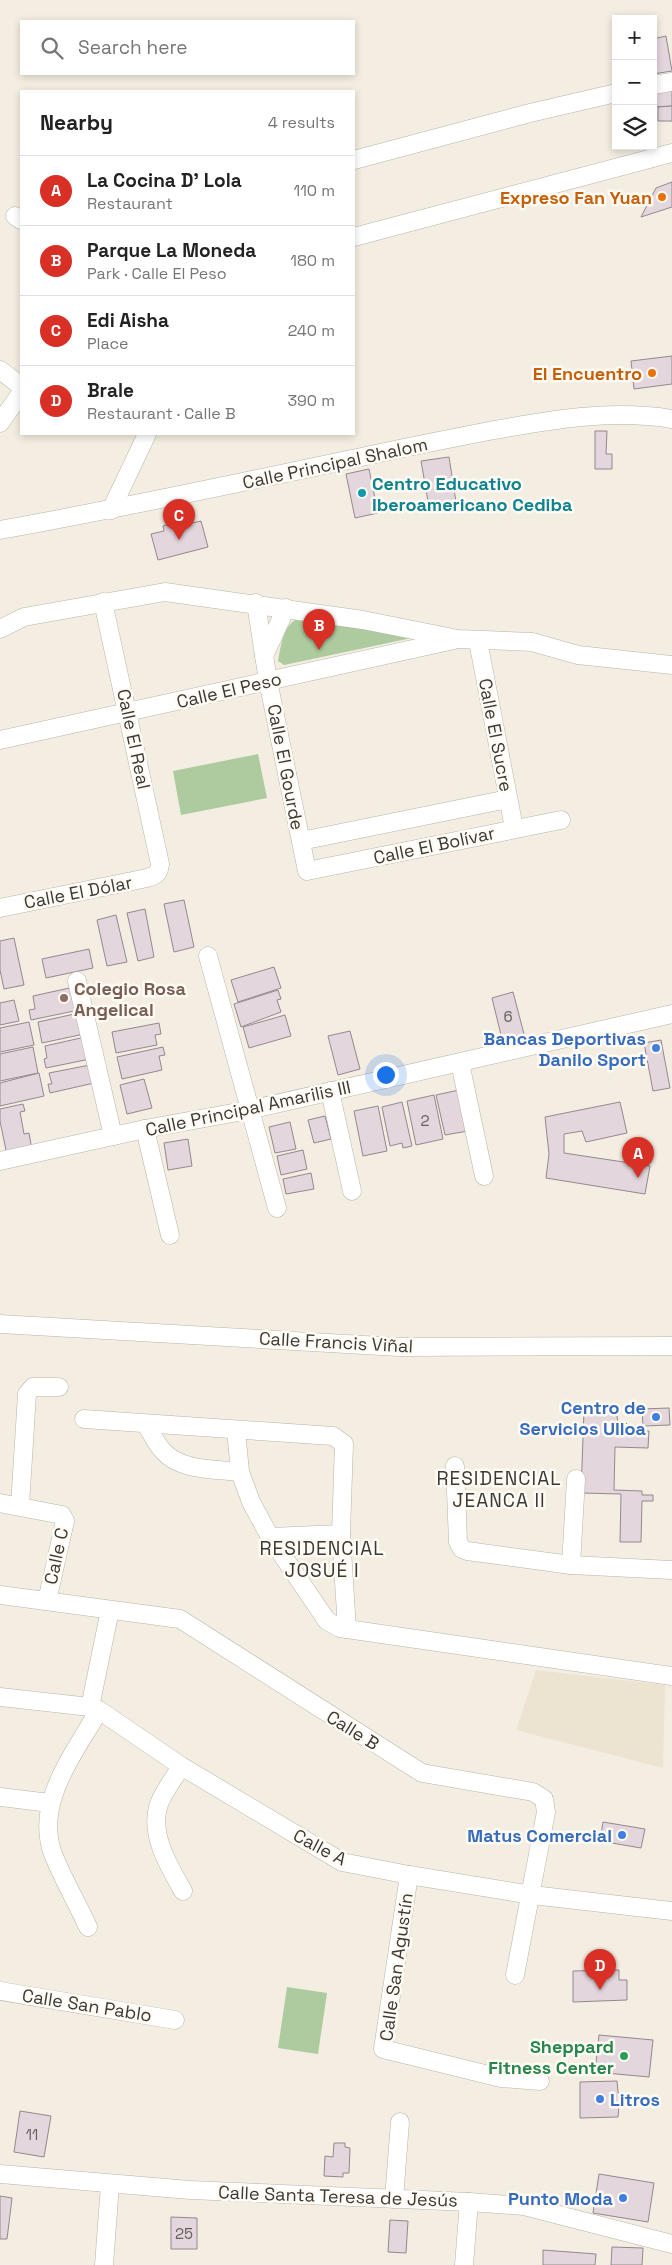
<!DOCTYPE html>
<meta charset="utf-8">
<style>
:root{--surface:#fff;--page:#f6f6f6;--text:#222;--muted:#767676;--line:#e0e0e0;--accent:#d93025}
body{margin:0;font-family:"Space Grotesk",sans-serif;background:var(--page);color:var(--text)}
.controls{position:absolute;right:15px;top:15px;display:grid;overflow:hidden;border-radius:0px;box-shadow:0 2px 8px #0003}
.controls button{width:45px;height:45px;display:grid;place-items:center;padding:0;border:0;border-bottom:1px solid var(--line);background:var(--surface);color:var(--text);font:25px sans-serif}
.you{position:absolute;left:385px;top:1074px;width:18px;height:18px;margin:-12px;border:4px solid #fff;border-radius:50%;background:#1a73e8;box-shadow:0 0 0 8px #1a73e833}
.badge{display:grid;place-items:center;width:32px;height:32px;border-radius:50%;background:var(--accent);color:#fff;font-size:16px;font-weight:700}
.pin{position:absolute;translate:-50% -41px;filter:drop-shadow(0 1px 2px #0008)}
.pin::after{content:'';position:absolute;top:26px;width:18px;height:15px;background:inherit;clip-path:polygon(0 0,100% 0,50% 100%)}
.list{margin:0;padding:0;list-style:none}
h2{display:flex;justify-content:space-between;align-items:center;height:65px;margin:0;padding:0 20px;font-size:21px}
h2 small{font-size:16px;font-weight:400;color:var(--muted)}
.list li{display:grid;grid-template-columns:32px 1fr auto;gap:15px;align-items:center;box-sizing:border-box;height:70px;padding:0 20px;border-top:1px solid var(--line)}
.list b{display:block;font-size:19px;white-space:nowrap}
.list p{margin:0;font-size:16px;white-space:nowrap;color:var(--muted)}
.list em{font-size:16px;font-style:normal;color:var(--muted)}
.icon{flex:none;width:28px;height:28px;fill:none;stroke:currentColor;stroke-width:2;stroke-linecap:round;stroke-linejoin:round}
.map{position:relative;flex:none;width:672px;height:2265px;overflow:hidden}
.search{position:absolute;background:var(--surface);box-shadow:0 2px 8px #0003;left:20px;top:20px;width:335px;height:55px;display:flex;align-items:center;gap:12px;box-sizing:border-box;padding:0 18px;border-radius:0px;color:var(--muted);font-size:19px}
.panel{position:absolute;background:var(--surface);box-shadow:0 2px 8px #0003;left:20px;top:90px;width:335px;height:345px;border-radius:0px}
.map>svg:first-child{display:block}
.built{fill:#ece3d0}
.green{fill:#adcb9f}
.building{fill:#e3d6dd;stroke:#94888f}
.lines{fill:none;stroke-linecap:round;stroke-linejoin:round}
.minor-casing{stroke:#bab4a9;stroke-width:19}
.minor{stroke:#fff;stroke-width:18}
.food-dot{fill:#e8710a;stroke:#fffbf4;stroke-width:2}
.culture-dot{fill:#0f9aa8;stroke:#fffbf4;stroke-width:2}
.education-dot{fill:#8d6e63;stroke:#fffbf4;stroke-width:2}
.shop-dot{fill:#3f7fe0;stroke:#fffbf4;stroke-width:2}
.leisure-dot{fill:#2e9e5b;stroke:#fffbf4;stroke-width:2}
.labels{text-anchor:middle;dominant-baseline:central;stroke-width:5;stroke-linejoin:round;paint-order:stroke}
.number-label{font-size:15px;fill:#65605e}
.food-label{font-size:18px;font-weight:bold;fill:#c56008;stroke:#fffbf4;text-anchor:end}
.street-label{font-size:18px;fill:#3b3934;stroke:#fffbf4}
.culture-label{font-size:18px;font-weight:bold;fill:#0d838f;stroke:#fffbf4;text-anchor:start}
.education-label{font-size:18px;font-weight:bold;fill:#785e54;stroke:#fffbf4;text-anchor:start}
.shop-label{font-size:18px;font-weight:bold;fill:#366cbe;stroke:#fffbf4;text-anchor:end}
.leisure-label{font-size:18px;font-weight:bold;fill:#27864d;stroke:#fffbf4;text-anchor:end}
.neighbourhood-label{font-size:19px;letter-spacing:1px;fill:#3b3934;stroke:#fffbf4}
</style>
<div class="map">
<svg width="672" height="2265" viewBox="0 0 672 2265">
<rect width="100%" height="100%" fill="#f4ede1"/>
<path class="built" d="M 536,1670 L 665,1685 L 663,1768 L 516,1730 Z"/>
<g class="green">
<path d="M 295,620 L 421,636 L 284,665 L 278,661 C 281,647 282,629 295,620 Z"/>
<path d="M 258,754 L 267,798 L 181,815 L 173,771 Z"/>
<path d="M 287,1987 L 327,1993 L 318,2054 L 278,2048 Z"/>
</g>
<g class="building">
<path d="M 666,36 L 672,71 L 653,74 L 653,39 Z"/>
<path d="M 672,90 L 672,106 L 653,107 L 653,91 Z"/>
<path d="M 672,106 L 672,121 L 658,121 L 658,107 Z"/>
<path d="M 672,182 L 672,207 L 641,217 L 656,188 Z"/>
<path d="M 672,356 L 672,384 L 634,389 L 631,361 Z"/>
<path d="M 595,431 L 607,431 L 606,454 L 612,454 L 612,469 L 595,469 Z"/>
<path d="M 449,457 L 456,502 L 429,507 L 421,461 Z"/>
<path d="M 369,469 L 378,513 L 355,518 L 346,474 Z"/>
<path d="M 187,520 L 188,524 L 201,521 L 208,547 L 158,560 L 151,534 L 164,531 L 163,526 Z"/>
<path d="M 184,900 L 194,947 L 174,952 L 164,904 Z"/>
<path d="M 145,909 L 154,957 L 138,961 L 127,913 Z"/>
<path d="M 116,915 L 127,962 L 107,966 L 97,920 Z"/>
<path d="M 14,938 L 24,985 L 4,989 L 0,970 L 0,941 Z"/>
<path d="M 89,949 L 93,968 L 46,978 L 42,959 Z"/>
<path d="M 274,967 L 281,988 L 238,1002 L 231,980 Z"/>
<path d="M 74,987 L 79,1010 L 31,1020 L 29,1010 L 35,1009 L 33,996 Z"/>
<path d="M 278,990 L 281,999 L 277,1000 L 281,1012 L 241,1027 L 234,1004 Z"/>
<path d="M 513,992 L 524,1034 L 502,1039 L 492,998 Z"/>
<path d="M 14,1000 L 19,1021 L 0,1025 L 0,1003 Z"/>
<path d="M 79,1013 L 84,1034 L 42,1043 L 38,1022 Z"/>
<path d="M 285,1015 L 291,1036 L 249,1048 L 243,1027 Z"/>
<path d="M 29,1022 L 34,1045 L 0,1052 L 0,1028 Z"/>
<path d="M 159,1023 L 161,1034 L 155,1035 L 157,1045 L 116,1053 L 112,1032 Z"/>
<path d="M 350,1031 L 360,1069 L 338,1075 L 328,1036 Z"/>
<path d="M 85,1037 L 90,1059 L 46,1068 L 44,1059 L 47,1058 L 45,1046 Z"/>
<path d="M 661,1040 L 670,1088 L 653,1091 L 644,1043 Z"/>
<path d="M 33,1047 L 38,1073 L 0,1081 L 0,1054 Z"/>
<path d="M 163,1047 L 165,1055 L 159,1056 L 162,1070 L 122,1079 L 117,1057 Z"/>
<path d="M 90,1065 L 94,1083 L 50,1093 L 48,1084 L 52,1084 L 49,1073 Z"/>
<path d="M 39,1073 L 44,1096 L 0,1106 L 0,1083 Z"/>
<path d="M 144,1079 L 152,1108 L 127,1114 L 120,1085 Z"/>
<path d="M 459,1090 L 468,1131 L 445,1135 L 436,1095 Z"/>
<path d="M 434,1095 L 443,1139 L 416,1145 L 407,1101 Z"/>
<path d="M 402,1102 L 412,1146 L 403,1148 L 402,1143 L 390,1146 L 382,1107 Z"/>
<path d="M 620,1102 L 627,1133 L 586,1142 L 582,1131 L 564,1134 L 564,1153 L 650,1166 L 645,1194 L 546,1178 L 549,1154 L 545,1117 Z"/>
<path d="M 23,1104 L 25,1111 L 20,1112 L 24,1134 L 29,1133 L 32,1150 L 7,1155 L 0,1121 L 0,1109 Z"/>
<path d="M 378,1106 L 387,1151 L 363,1156 L 354,1111 Z"/>
<path d="M 325,1116 L 331,1139 L 314,1143 L 308,1120 Z"/>
<path d="M 290,1122 L 296,1149 L 275,1153 L 269,1127 Z"/>
<path d="M 188,1139 L 192,1166 L 168,1170 L 164,1143 Z"/>
<path d="M 303,1150 L 307,1169 L 281,1175 L 277,1156 Z"/>
<path d="M 311,1173 L 314,1189 L 286,1194 L 283,1179 Z"/>
<path d="M 669,1408 L 670,1425 L 643,1426 L 642,1409 Z"/>
<path d="M 584,1410 L 611,1411 L 617,1416 L 618,1424 L 626,1423 L 633,1431 L 649,1431 L 648,1448 L 615,1447 L 614,1490 L 642,1491 L 642,1495 L 653,1495 L 653,1501 L 642,1501 L 641,1542 L 620,1542 L 621,1494 L 581,1493 Z"/>
<path d="M 603,1822 L 645,1829 L 641,1848 L 600,1841 Z"/>
<path d="M 619,1970 L 619,1980 L 627,1980 L 627,2000 L 573,2002 L 573,1971 Z"/>
<path d="M 599,2035 L 653,2040 L 649,2077 L 595,2072 Z"/>
<path d="M 617,2081 L 618,2092 L 620,2095 L 618,2117 L 580,2118 L 580,2082 Z"/>
<path d="M 20,2111 L 51,2116 L 44,2157 L 14,2152 Z"/>
<path d="M 334,2143 L 345,2143 L 345,2147 L 350,2148 L 349,2173 L 343,2173 L 343,2177 L 324,2176 L 325,2156 L 333,2157 Z"/>
<path d="M 599,2174 L 654,2183 L 648,2222 L 593,2213 Z"/>
<path d="M 0,2196 L 12,2198 L 7,2239 L 0,2239 Z"/>
<path d="M 171,2217 L 197,2218 L 197,2249 L 171,2249 Z"/>
<path d="M 390,2220 L 408,2221 L 406,2253 L 388,2252 Z"/>
<path d="M 612,2247 L 643,2248 L 642,2265 L 611,2265 Z"/>
<path d="M 543,2250 L 596,2254 L 595,2265 L 543,2265 Z"/>
</g>
<g class="lines">
<g class="minor-casing">
<g id="minor">
<path d="M 653,85 L 672,82"/>
<path d="M 354,160 L 530,113 L 616,93"/>
<path d="M 15,216 L 21,220"/>
<path d="M 354,237 L 672,153"/>
<path d="M 0,370 L 21,386"/>
<path d="M 0,423 L 21,393"/>
<path d="M 111,510 L 147,434"/>
<path d="M 0,530 C 123,508 244,482 366,456 C 407,447 448,439 489,431 C 550,420 610,409 672,419"/>
<path d="M 256,603 L 268,681 L 307,871 L 561,820"/>
<path d="M 0,629 L 24,617 L 165,592 L 363,620 L 458,639 L 532,642 L 578,655 L 672,665"/>
<path d="M 478,641 L 514,828"/>
<path d="M 264,656 L 286,608"/>
<path d="M 0,740 L 454,640"/>
<path d="M 301,841 L 508,799"/>
<path d="M 0,908 L 147,878 C 157,875 159,873 160,864 L 103,602"/>
<path d="M 208,956 L 277,1208"/>
<path d="M 77,981 L 113,1136"/>
<path d="M 460,1063 L 484,1176"/>
<path d="M 330,1091 L 352,1191"/>
<path d="M 145,1129 L 170,1235"/>
<path d="M 0,1161 L 145,1129 L 249,1110 L 672,1014"/>
<path d="M 0,1324 L 399,1347 L 672,1346"/>
<path d="M 84,1419 L 333,1436 L 344,1444 L 341,1534 L 347,1629"/>
<path d="M 146,1425 C 152,1433 156,1444 163,1451 C 180,1471 216,1469 240,1472"/>
<path d="M 236,1430 L 240,1472 L 251,1502 L 270,1537 L 327,1621 L 340,1628 L 672,1676"/>
<path d="M 455,1466 L 458,1542 L 462,1549 L 467,1551 L 571,1565 L 672,1570"/>
<path d="M 0,1503 L 62,1515 L 65,1521 L 47,1601"/>
<path d="M 20,1506 L 27,1394 L 33,1387 L 59,1387"/>
<path d="M 270,1537 L 341,1534"/>
<path d="M 571,1565 L 576,1479"/>
<path d="M 0,1595 L 180,1619 L 422,1773 L 533,1792 L 544,1799 L 546,1812 L 515,1975"/>
<path d="M 0,1697 L 90,1707 L 99,1710 L 181,1766 L 342,1862 L 409,1875 L 532,1895 L 672,1911"/>
<path d="M 90,1707 L 110,1610"/>
<path d="M 181,1766 C 174,1779 162,1793 158,1807 C 150,1836 170,1868 183,1891"/>
<path d="M 0,1797 L 50,1803"/>
<path d="M 409,1875 L 383,2049 L 501,2078 L 540,2081"/>
<path d="M 88,1927 C 77,1903 63,1879 53,1854 C 34,1802 75,1753 99,1710"/>
<path d="M 0,1991 L 175,2020"/>
<path d="M 0,2174 L 190,2190 L 469,2202 L 524,2206 L 672,2244"/>
<path d="M 394,2199 L 400,2122"/>
<path d="M 104,2265 L 110,2185"/>
<path d="M 464,2265 L 469,2202"/>
</g>
</g>
<use href="#minor" class="minor"/>
</g>
<g class="food-dot">
<circle cx="662" cy="197" r="5"/>
<circle cx="652" cy="373" r="5"/>
</g>
<circle class="culture-dot" cx="362" cy="493" r="5"/>
<circle class="education-dot" cx="64" cy="998" r="5"/>
<g class="shop-dot">
<circle cx="656" cy="1048" r="5"/>
<circle cx="656" cy="1417" r="5"/>
<circle cx="622" cy="1835" r="5"/>
<circle cx="600" cy="2099" r="5"/>
<circle cx="623" cy="2198" r="5"/>
</g>
<circle class="leisure-dot" cx="624" cy="2056" r="5"/>
<g class="labels">
<g class="number-label">
<text x="508" y="1016">6</text>
<text x="425" y="1120">2</text>
<text x="32" y="2134">11</text>
<text x="184" y="2233">25</text>
</g>
<g class="food-label">
<text x="652" y="197">Expreso Fan Yuan</text>
<text x="642" y="373">El Encuentro</text>
</g>
<g class="street-label">
<text transform="translate(335 463) rotate(-12)">Calle Principal Shalom</text>
<text transform="translate(229 690) rotate(-13)">Calle El Peso</text>
<text transform="translate(496 735) rotate(79)">Calle El Sucre</text>
<text transform="translate(134 739) rotate(78)">Calle El Real</text>
<text transform="translate(286 767) rotate(79)">Calle El Gourde</text>
<text transform="translate(434 845) rotate(-12)">Calle El Bolívar</text>
<text transform="translate(78 892) rotate(-11)">Calle El Dólar</text>
<text transform="translate(248 1108) rotate(-12)">Calle Principal Amarilis III</text>
<text transform="translate(336 1342) rotate(3)">Calle Francis Viñal</text>
<text transform="translate(56 1556) rotate(-78)">Calle C</text>
<text transform="translate(353 1730) rotate(32)">Calle B</text>
<text transform="translate(320 1847) rotate(28)">Calle A</text>
<text transform="translate(396 1967) rotate(-82)">Calle San Agustín</text>
<text transform="translate(87 2005) rotate(9)">Calle San Pablo</text>
<text transform="translate(338 2196) rotate(2)">Calle Santa Teresa de Jesús</text>
</g>
<g class="culture-label">
<text x="372" y="483">Centro Educativo<tspan x="372" dy="21">Iberoamericano Cediba</tspan></text>
</g>
<g class="education-label">
<text x="74" y="988">Colegio Rosa<tspan x="74" dy="21">Angelical</tspan></text>
</g>
<g class="shop-label">
<text x="646" y="1038">Bancas Deportivas<tspan x="646" dy="21">Danilo Sport</tspan></text>
<text x="646" y="1407">Centro de<tspan x="646" dy="21">Servicios Ulloa</tspan></text>
<text x="612" y="1835">Matus Comercial</text>
<text x="610" y="2099" text-anchor="start">Litros</text>
<text x="613" y="2198">Punto Moda</text>
</g>
<g class="leisure-label">
<text x="614" y="2046">Sheppard<tspan x="614" dy="21">Fitness Center</tspan></text>
</g>
<g class="neighbourhood-label">
<text x="499" y="1478">RESIDENCIAL<tspan x="499" dy="22">JEANCA II</tspan></text>
<text x="322" y="1548">RESIDENCIAL<tspan x="322" dy="22">JOSUÉ I</tspan></text>
</g>
</g>
</svg>
<div class="controls">
<button>+</button>
<button>−</button>
<button><svg class="icon" aria-label="layers" viewBox="0 0 24 24"><path d="M12 4l9 5-9 5-9-5zM3 14l9 5 9-5"/></svg></button>
</div>
<div class="you"></div>
<div class="pin badge" style="left:638px;top:1178px">A</div>
<div class="pin badge" style="left:319px;top:650px">B</div>
<div class="pin badge" style="left:179px;top:540px">C</div>
<div class="pin badge" style="left:600px;top:1990px">D</div>
<div class="search"><svg class="icon" aria-label="search" viewBox="0 0 24 24"><circle cx="10" cy="10" r="6"/><path d="M15 15l6 6"/></svg>Search here</div>
<section class="panel">
<h2>Nearby<small>4 results</small></h2>
<ul class="list">
<li><span class="badge">A</span><div><b>La Cocina D' Lola</b><p>Restaurant</p></div><em>110 m</em></li>
<li><span class="badge">B</span><div><b>Parque La Moneda</b><p>Park · Calle El Peso</p></div><em>180 m</em></li>
<li><span class="badge">C</span><div><b>Edi Aisha</b><p>Place</p></div><em>240 m</em></li>
<li><span class="badge">D</span><div><b>Brale</b><p>Restaurant · Calle B</p></div><em>390 m</em></li>
</ul>
</section>
</div>
